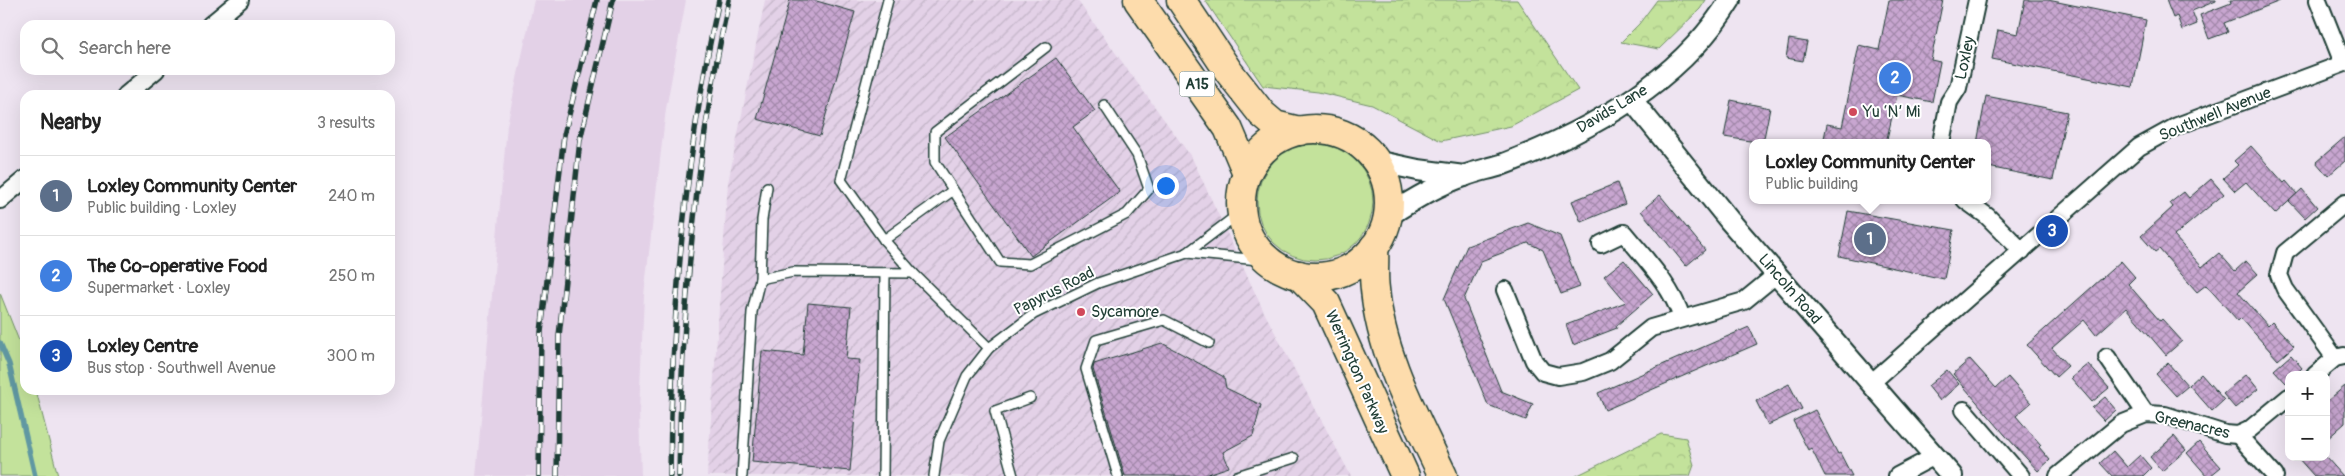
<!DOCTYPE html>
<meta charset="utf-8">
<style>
:root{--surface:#fff;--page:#f2f2f2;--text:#222;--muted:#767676;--line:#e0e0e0;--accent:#d1495b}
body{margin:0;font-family:Pangolin,sans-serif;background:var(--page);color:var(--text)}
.controls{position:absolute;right:15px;bottom:15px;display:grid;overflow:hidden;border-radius:10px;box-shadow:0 5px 20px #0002}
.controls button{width:45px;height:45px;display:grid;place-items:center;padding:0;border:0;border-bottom:1px solid var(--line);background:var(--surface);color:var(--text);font:25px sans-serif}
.you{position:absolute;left:1165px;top:185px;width:18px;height:18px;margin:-12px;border:4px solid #fff;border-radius:50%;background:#1a73e8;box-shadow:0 0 0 8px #1a73e833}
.badge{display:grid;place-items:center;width:32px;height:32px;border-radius:50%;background:var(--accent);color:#fff;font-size:16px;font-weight:700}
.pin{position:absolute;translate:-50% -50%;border:2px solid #fff;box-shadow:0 1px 5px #0006}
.popup{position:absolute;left:1749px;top:139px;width:242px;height:65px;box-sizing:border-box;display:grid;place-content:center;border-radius:10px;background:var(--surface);filter:drop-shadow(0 1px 4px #0005);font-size:16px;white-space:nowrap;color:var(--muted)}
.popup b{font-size:19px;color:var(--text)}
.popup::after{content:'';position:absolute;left:50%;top:100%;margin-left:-10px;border:10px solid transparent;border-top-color:var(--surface)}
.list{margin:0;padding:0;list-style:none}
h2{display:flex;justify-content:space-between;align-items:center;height:65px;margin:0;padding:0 20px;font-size:21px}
h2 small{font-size:16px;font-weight:400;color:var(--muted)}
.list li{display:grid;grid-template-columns:32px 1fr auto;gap:15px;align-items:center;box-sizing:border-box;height:80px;padding:0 20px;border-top:1px solid var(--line)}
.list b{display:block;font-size:19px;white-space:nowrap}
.list p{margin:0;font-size:16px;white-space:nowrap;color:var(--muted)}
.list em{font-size:16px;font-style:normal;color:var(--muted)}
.icon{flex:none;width:28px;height:28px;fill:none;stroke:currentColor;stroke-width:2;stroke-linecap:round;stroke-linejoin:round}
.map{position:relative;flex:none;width:2345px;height:476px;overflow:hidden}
.search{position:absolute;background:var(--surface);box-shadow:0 5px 20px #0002;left:20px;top:20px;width:375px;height:55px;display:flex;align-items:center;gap:12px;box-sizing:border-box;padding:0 18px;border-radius:15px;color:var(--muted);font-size:19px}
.panel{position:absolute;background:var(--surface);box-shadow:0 5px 20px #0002;left:20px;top:90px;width:375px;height:305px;border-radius:15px}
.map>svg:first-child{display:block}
.built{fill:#e3d1e7}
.industrial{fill:url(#industrial-furrows)}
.grass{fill:#c3e29b;stroke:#719068}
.forest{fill:url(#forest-crowns);stroke:#719068}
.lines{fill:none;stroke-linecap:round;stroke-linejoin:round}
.stream{stroke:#6098a2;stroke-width:5.5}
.building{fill:url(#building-cross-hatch);stroke:#1f3d34}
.service-casing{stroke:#1f3d34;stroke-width:12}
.minor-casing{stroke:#1f3d34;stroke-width:20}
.tertiary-casing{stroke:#1f3d34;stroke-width:24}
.trunk-casing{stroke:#1f3d34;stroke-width:31}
.service{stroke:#fff;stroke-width:9}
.minor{stroke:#fff;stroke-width:16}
.tertiary{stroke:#fff;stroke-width:20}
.trunk{stroke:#fddcac;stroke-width:28}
.rail-casing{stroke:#1f3d34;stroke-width:5.5}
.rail{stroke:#fff;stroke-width:4;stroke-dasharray:11;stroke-linecap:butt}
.poi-dot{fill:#d1495b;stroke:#fff;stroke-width:2}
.labels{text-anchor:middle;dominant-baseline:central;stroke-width:4;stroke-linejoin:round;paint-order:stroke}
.shield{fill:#fff;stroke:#627771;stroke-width:1}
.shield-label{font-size:15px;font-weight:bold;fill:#1f3d34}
.street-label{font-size:16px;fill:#1f3d34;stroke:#fff}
.poi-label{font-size:16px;fill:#1f3d34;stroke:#fff;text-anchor:start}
</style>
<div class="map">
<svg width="2345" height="476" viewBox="0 0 2345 476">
<defs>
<pattern id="industrial-furrows" width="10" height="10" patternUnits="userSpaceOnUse" patternTransform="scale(1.25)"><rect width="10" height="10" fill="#e3d1e7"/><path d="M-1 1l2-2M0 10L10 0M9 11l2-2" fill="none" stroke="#c2b4c7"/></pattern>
<pattern id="forest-crowns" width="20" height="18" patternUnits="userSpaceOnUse" patternTransform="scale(1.25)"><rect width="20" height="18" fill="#c3e29b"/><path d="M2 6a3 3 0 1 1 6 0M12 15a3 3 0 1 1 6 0" fill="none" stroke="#a7c386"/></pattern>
<pattern id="building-cross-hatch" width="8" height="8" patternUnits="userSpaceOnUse" patternTransform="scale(1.25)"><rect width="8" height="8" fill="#c8a6d0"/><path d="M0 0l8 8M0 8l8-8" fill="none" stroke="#a288aa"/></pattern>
</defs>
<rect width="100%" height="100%" fill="#eee4f1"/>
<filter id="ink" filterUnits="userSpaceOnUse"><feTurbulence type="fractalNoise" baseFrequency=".02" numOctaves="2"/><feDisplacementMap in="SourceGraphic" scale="10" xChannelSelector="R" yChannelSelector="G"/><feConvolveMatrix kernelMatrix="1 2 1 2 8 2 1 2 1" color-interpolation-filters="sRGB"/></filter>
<g filter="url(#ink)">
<path class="built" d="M 534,0 L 686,0 L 666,109 L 644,295 L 639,412 L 641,476 L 476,476 L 507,125 Z"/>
<path class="industrial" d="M 765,0 L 1077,0 L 1192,158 L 1264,312 L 1351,476 L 707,476 L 728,183 Z"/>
<g class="grass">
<circle cx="1315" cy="202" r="58"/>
<path d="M 0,293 L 25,356 L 25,390 L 36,390 L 58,476 L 0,476 Z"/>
</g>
<g class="forest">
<path d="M 1205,0 L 1517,0 L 1578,90 L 1511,126 L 1441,141 L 1372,105 L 1318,92 L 1263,86 Z"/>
<path d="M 1657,0 L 1706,0 L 1700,9 L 1659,49 L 1621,42 L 1639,24 Z"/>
<path d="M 1661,434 L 1686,438 L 1694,465 L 1690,476 L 1576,476 Z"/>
</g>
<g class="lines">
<path class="stream" d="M 0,343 L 9,364 L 35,476"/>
</g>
<g class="building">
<path d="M 790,0 L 813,0 L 855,12 L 820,136 L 757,119 Z"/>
<path d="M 1889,0 L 1943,0 L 1931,60 L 1940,62 L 1932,102 L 1897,95 L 1886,143 L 1823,143 L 1827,124 L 1842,127 L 1859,45 L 1879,50 Z"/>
<path d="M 2025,0 L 2048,0 L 2146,20 L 2133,87 L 1992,59 L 1998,30 L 2018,34 Z"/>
<path d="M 2166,0 L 2216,0 L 2216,1 L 2192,11 L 2197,24 L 2182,30 L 2177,16 L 2173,18 Z"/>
<path d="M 2230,0 L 2280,0 L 2280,1 L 2224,23 L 2228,32 L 2209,39 L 2200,15 L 2231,3 Z"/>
<path d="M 1789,39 L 1807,42 L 1803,61 L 1786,58 Z"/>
<path d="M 1056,58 L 1095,111 L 1073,127 L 1120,192 L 1031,256 L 945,137 Z"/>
<path d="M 1986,96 L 2067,112 L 2053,180 L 1988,167 L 1988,143 L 1977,143 Z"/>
<path d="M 1731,100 L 1770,108 L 1763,143 L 1724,137 Z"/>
<path d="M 2345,137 L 2345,161 L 2328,176 L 2316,162 Z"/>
<path d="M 2251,146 L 2284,183 L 2286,181 L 2297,194 L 2275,214 L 2246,182 L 2235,191 L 2223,178 L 2238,165 L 2234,161 Z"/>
<path d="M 2211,179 L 2224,194 L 2174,236 L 2202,267 L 2219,253 L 2235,271 L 2246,261 L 2258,274 L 2238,292 L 2268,326 L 2272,322 L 2294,346 L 2278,360 L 2241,318 L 2238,321 L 2206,285 L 2197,292 L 2159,249 L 2155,252 L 2141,236 L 2173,207 L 2170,203 L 2184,192 L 2189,198 Z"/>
<path d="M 1617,183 L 1625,204 L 1581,222 L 1572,201 Z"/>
<path d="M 2302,189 L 2317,207 L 2305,218 L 2289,201 Z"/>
<path d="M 1660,195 L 1705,250 L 1686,266 L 1641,211 Z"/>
<path d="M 1848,211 L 1954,230 L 1944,279 L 1839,256 Z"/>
<path d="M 1528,223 L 1560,236 L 1580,287 L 1561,294 L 1543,250 L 1528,243 L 1481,261 L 1464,299 L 1501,391 L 1533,404 L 1526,420 L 1488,405 L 1444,299 L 1467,246 Z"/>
<path d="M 1624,260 L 1653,294 L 1616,326 L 1617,328 L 1573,345 L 1566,325 L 1626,302 L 1604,276 Z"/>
<path d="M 2121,261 L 2135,277 L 2128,284 L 2160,321 L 2162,319 L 2182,341 L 2166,355 L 2126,308 L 2096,335 L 2084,320 L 2052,348 L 2068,366 L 2056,377 L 2027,345 Z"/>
<path d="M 808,303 L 851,307 L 846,359 L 860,360 L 850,471 L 752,462 L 762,351 L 803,355 Z"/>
<path d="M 1749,327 L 1757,344 L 1605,410 L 1598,393 Z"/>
<path d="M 1162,343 L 1224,377 L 1226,388 L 1261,405 L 1253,436 L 1223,452 L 1229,467 L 1202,476 L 1125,476 L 1093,369 L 1094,364 Z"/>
<path d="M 2291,355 L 2302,368 L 2295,375 L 2289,375 L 2289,380 L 2286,383 L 2274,370 Z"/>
<path d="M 1970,359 L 1996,388 L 2008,377 L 2031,403 L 2016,416 L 2041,445 L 2039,447 L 2050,460 L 2038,471 L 2005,435 L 1953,374 Z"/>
<path d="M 2168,363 L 2188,386 L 2176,396 L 2156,374 Z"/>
<path d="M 2088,364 L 2109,388 L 2092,402 L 2071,378 Z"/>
<path d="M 1947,370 L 1959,384 L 1940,401 L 1928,386 Z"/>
<path d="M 2201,374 L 2224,400 L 2212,411 L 2189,385 Z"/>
<path d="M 2246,374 L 2258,389 L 2235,408 L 2223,394 Z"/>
<path d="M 1789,384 L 1802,409 L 1768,425 L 1756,401 Z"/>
<path d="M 2345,386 L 2345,423 L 2326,440 L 2326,402 Z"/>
<path d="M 2105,397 L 2116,410 L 2104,421 L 2092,408 Z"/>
<path d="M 1815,410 L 1838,454 L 1840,453 L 1852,476 L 1825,476 L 1811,448 L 1808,450 L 1793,421 Z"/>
<path d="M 2174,436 L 2186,450 L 2162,471 L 2150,457 Z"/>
<path d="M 2199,442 L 2221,467 L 2210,476 L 2207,476 L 2187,453 Z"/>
<path d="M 2113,451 L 2127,467 L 2140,455 L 2151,468 L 2143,476 L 2112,476 L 2100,463 Z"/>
<path d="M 2297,457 L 2326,457 L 2343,476 L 2314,476 Z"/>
</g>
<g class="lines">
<g class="service-casing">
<g id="service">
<path d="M 888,0 L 841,180 L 884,240 L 913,273 L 989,348"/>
<path d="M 1046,47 L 935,132 L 935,162 L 1000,262 L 1030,264 L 1127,214 L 1149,189 L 1137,155 L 1104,105"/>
<path d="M 884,240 L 952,191"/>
<path d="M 1187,253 L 1269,261"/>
<path d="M 760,279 L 762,220 L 767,187"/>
<path d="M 742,476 L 752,312 L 760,279 L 793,272 L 913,273"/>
<path d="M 883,476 L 885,273"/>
<path d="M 934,476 L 939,441 L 967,376 L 989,348 L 1034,314 L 1098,283 L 1187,253 L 1241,212"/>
<path d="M 1013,476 L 995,411 L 1030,398"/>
<path d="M 1118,476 L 1086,369 L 1096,340 L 1164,320 L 1209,343"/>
<path d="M 1237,476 L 1294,458"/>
</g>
</g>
<g class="minor-casing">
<g id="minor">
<path d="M 2318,0 L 2343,63"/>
<path d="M 210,25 L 240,0"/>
<path d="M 126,95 L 156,70"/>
<path d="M 1941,143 L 1949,102 L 1958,88 L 1977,0"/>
<path d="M 0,200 L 25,179"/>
<path d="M 1965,200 L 1987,216 L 2022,251"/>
<path d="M 1601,244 L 1624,233 C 1646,260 1671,285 1682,318"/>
<path d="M 1505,290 L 1534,361 L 1543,372 L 1558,376 L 1583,372 L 1610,361 L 1651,328 L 1744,301 L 1777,274"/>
<path d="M 2107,357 L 2146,414"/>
<path d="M 2335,358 L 2285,289 L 2279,275 L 2285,253 L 2345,203"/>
<path d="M 2315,375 L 2335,358 L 2344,356"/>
<path d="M 1871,383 L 2139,147 L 2177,126 L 2345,63"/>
<path d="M 1964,410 L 2021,476"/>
<path d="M 2238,435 L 2275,476"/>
<path d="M 1897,476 L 1935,456"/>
<path d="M 2058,476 L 2121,424 L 2146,414 L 2165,415 L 2225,434 L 2238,435 L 2249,430 L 2289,397"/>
</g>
</g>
<g class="tertiary-casing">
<g id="tertiary">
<path d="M 1632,100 L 1729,220 L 1952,476"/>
<path d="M 1376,161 L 1418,170 L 1464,176"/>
<path d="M 1388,216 C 1412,200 1437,185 1464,176 C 1476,171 1489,169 1501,165 C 1589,132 1680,82 1730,0"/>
</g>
</g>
<g class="trunk-casing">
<g id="trunk">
<path d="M 1138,0 L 1228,128 L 1247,173"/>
<path d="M 1181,0 L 1229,72 L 1262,114 L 1275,125 L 1300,131"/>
<circle cx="1315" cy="203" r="74"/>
<path d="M 1374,247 C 1375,261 1373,275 1375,289 C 1381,356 1415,416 1443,476"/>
<path d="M 1299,275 L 1326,303 L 1405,476"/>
</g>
</g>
<use href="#service" class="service"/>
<use href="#minor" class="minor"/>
<use href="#tertiary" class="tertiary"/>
<use href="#trunk" class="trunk"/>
<g class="rail-casing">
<g id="rail">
<path d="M 539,476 L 541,332 L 564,135 L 597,0"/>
<path d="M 557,476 L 559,336 L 580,140 L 613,0"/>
<path d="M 670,476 C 671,319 685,153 719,0"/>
<path d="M 679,476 C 681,317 695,156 729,0"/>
</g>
</g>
<use href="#rail" class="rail"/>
</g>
</g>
<g class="poi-dot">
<circle cx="1853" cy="112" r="5"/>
<circle cx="1081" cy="312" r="5"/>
</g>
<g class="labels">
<rect class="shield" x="1179.5" y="71.5" width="35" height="25" rx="4"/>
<g class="shield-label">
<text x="1197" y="84">A15</text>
</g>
<g class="street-label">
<text transform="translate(1965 58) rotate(-78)">Loxley</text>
<text transform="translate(1612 109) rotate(-31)">Davids Lane</text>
<text transform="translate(2215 114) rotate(-22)">Southwell Avenue</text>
<text transform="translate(1790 289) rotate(49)">Lincoln Road</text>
<text transform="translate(1054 291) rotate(-27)">Papyrus Road</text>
<text transform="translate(1357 372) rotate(66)">Werrington Parkway</text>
<text transform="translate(2192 425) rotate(13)">Greenacres</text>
</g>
<g class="poi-label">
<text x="1863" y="112">Yu ‘N’ Mi</text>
<text x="1091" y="312">Sycamore</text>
</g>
</g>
</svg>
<div class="controls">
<button>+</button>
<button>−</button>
</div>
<div class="you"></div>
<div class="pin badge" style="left:1870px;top:239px;background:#5c6f8a">1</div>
<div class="popup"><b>Loxley Community Center</b>Public building</div>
<div class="pin badge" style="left:1895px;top:78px;background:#3f7fe0">2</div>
<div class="pin badge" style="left:2052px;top:231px;background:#1a4fb4">3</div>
<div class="search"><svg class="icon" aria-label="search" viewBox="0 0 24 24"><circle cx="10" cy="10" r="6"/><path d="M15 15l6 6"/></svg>Search here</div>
<section class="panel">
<h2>Nearby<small>3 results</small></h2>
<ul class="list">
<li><span class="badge" style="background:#5c6f8a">1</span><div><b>Loxley Community Center</b><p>Public building · Loxley</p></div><em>240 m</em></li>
<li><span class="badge" style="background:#3f7fe0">2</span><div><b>The Co-operative Food</b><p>Supermarket · Loxley</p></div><em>250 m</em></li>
<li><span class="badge" style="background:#1a4fb4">3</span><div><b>Loxley Centre</b><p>Bus stop · Southwell Avenue</p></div><em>300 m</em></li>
</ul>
</section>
</div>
